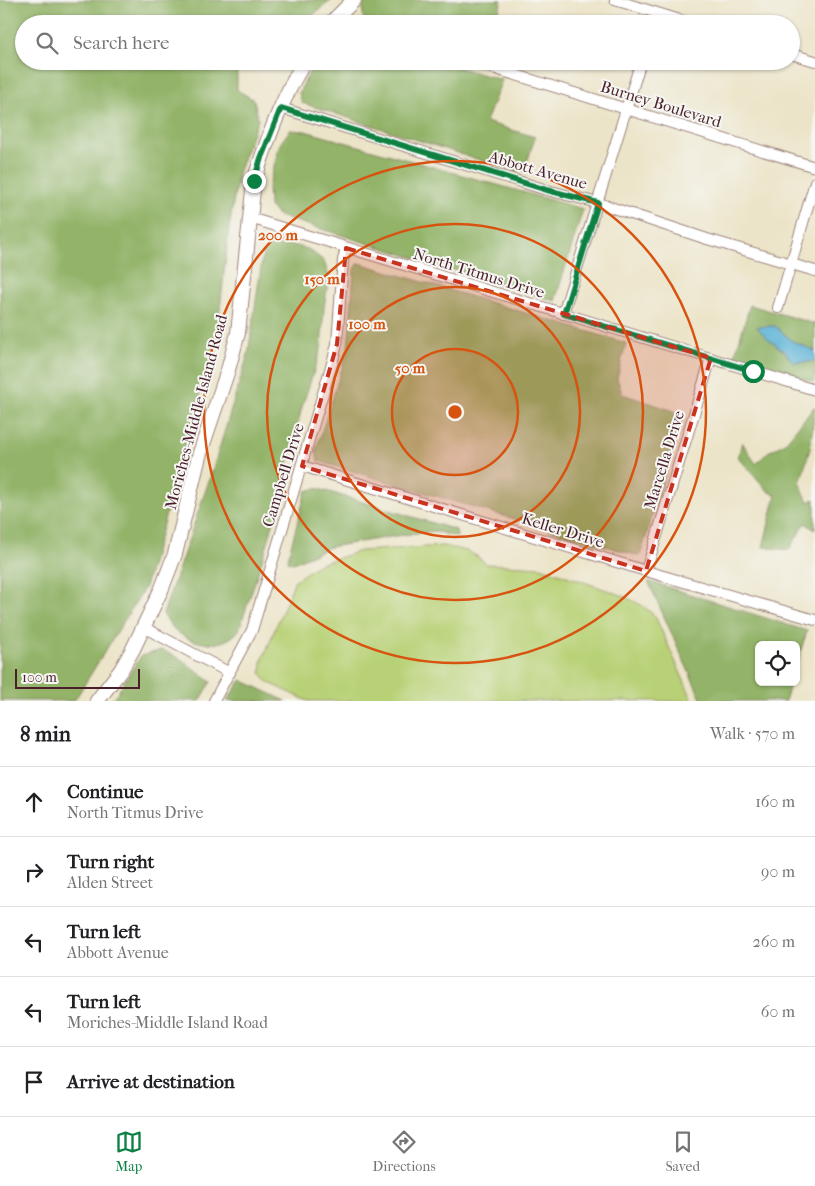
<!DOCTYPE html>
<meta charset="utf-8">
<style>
:root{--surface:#fff;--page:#f2f2f2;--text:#202124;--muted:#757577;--line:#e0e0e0;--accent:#0b8043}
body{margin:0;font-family:"IM FELL French Canon",serif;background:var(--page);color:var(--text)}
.controls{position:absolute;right:15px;bottom:15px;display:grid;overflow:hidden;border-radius:8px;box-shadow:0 1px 4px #0004}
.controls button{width:45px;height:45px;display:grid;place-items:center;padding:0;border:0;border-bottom:1px solid var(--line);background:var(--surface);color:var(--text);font:25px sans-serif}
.scale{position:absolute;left:15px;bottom:12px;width:125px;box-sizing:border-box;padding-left:5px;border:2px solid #4a1f2b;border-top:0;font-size:14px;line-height:18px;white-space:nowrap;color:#4a1f2b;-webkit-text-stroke:4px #f6f6f2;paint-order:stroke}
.stop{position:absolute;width:15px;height:15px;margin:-11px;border:4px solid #0b8043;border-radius:50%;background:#fff}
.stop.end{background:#0b8043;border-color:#fff;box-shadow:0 1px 5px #0008}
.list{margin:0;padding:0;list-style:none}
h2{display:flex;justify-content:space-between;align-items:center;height:65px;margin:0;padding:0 20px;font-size:21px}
h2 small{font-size:16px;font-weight:400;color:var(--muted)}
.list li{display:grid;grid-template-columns:32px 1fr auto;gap:15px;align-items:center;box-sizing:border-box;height:70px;padding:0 20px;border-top:1px solid var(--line)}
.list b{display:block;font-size:19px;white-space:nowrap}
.list p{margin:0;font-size:16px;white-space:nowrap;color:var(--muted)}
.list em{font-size:16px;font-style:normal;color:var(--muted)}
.icon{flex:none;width:28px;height:28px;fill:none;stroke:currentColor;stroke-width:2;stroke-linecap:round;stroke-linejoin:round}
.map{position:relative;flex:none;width:815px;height:701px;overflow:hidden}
.search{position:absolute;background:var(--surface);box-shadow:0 1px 4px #0004;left:15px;right:15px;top:15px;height:55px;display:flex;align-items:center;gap:12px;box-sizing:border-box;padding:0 18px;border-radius:28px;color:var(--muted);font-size:19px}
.sheet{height:415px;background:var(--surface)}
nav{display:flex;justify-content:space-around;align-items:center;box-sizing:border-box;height:70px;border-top:1px solid var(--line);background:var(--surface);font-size:14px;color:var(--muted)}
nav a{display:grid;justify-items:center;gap:2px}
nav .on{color:var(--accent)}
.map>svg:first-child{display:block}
.green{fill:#b8d176;stroke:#817850}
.forest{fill:#92b367;stroke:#6e6949}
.water{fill:#57b1d5;stroke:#506880}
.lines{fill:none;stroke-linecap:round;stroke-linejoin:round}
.street-casing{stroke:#9b827a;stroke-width:12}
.secondary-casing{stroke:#9b827a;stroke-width:16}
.street{stroke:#fff;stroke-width:10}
.secondary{stroke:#fff;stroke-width:14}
.route{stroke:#0b8043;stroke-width:6}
.marked{fill:#c8321e;fill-opacity:0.2;stroke:#c8321e;stroke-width:4;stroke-dasharray:10 6;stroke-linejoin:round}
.ring{fill:none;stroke:#d8530f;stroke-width:2.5}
.labels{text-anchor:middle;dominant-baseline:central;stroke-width:4;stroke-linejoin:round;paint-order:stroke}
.street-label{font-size:16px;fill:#4a1f2b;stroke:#f6f6f2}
.centre{fill:#d8530f;stroke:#f6f6f2;stroke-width:2.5}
.ring-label{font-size:15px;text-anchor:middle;font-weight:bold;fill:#d8530f;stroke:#f6f6f2;stroke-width:4;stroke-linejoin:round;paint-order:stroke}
</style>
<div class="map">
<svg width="815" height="701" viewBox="0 0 815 701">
<rect width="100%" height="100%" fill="#f6f6f2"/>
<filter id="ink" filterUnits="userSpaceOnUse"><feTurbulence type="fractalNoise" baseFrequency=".02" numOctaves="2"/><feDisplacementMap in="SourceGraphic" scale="10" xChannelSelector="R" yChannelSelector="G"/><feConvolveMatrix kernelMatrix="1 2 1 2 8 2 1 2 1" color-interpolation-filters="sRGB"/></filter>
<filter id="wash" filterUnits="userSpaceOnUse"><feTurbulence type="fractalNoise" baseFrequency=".0096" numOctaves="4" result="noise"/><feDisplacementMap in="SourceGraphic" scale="20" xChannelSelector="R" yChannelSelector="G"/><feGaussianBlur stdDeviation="1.12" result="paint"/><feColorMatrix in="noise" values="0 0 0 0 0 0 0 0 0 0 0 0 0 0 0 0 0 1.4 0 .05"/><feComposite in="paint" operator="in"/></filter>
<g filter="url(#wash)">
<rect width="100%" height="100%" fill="#ece4c8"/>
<path class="green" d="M 443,546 L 467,551 L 478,557 L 486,564 L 541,567 L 624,596 L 643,606 L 655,616 L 693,701 L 308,701 L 267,682 L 261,673 L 262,661 L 295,580 L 319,564 L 360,551 Z"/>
<g class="forest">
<path d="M 0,0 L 332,0 L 301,24 L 24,24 L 24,61 L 239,61 L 237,63 L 237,90 L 254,100 L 258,119 L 238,173 L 229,229 L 217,336 L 145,587 L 74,701 L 0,701 Z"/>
<path d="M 365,0 L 502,0 L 497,18 L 503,21 L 503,24 L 368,24 L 365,23 C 362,14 362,9 365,0 Z"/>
<path d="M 315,61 L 435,61 L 502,80 L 486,122 L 535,137 L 526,166 L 517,172 L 302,103 L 299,93 Z"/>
<path d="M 290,130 L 305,131 L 583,209 L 555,301 L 279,216 L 269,206 L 268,188 L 280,144 Z"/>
<path d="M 277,241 L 308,249 L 324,261 L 329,277 L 324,307 L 321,349 L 302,407 L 269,539 L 239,630 C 224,650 193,646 175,630 C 170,626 167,619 163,614 L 213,469 L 248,354 L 263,253 Z"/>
<path d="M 359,263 L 626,343 L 617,378 L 622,394 L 671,410 L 682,419 L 641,553 L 639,556 L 318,461 L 316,450 L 348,349 L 354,270 Z"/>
<path d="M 750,305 L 815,324 L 815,351 L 792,341 L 775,326 L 757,327 C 768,340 783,348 793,362 L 810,362 L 815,360 L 815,382 L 734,358 Z"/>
<path d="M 815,406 L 810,449 L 800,483 L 808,502 L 815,499 L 815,530 L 805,523 L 789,550 L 763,547 L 776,495 L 768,491 L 738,457 L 742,442 L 756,464 L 768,452 L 784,444 Z"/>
<path d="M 316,488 L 456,530 L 457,537 L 434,531 L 396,536 L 330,547 L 293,563 L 287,561 L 306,491 Z"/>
<path d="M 648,581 L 807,631 L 796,665 L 796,645 L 759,645 L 759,682 L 791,682 L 785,701 L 702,701 Z"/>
<path d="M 162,650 L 181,659 L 211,682 L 200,701 L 112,701 L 141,656 Z"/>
<path d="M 241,680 L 286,701 L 227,701 Z"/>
</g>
<path class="water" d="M 775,326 L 792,341 L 815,351 L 815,360 L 810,362 L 793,362 L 785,351 L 768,339 L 757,327 Z"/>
</g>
<g filter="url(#ink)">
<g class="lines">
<g class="street-casing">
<g id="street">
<path d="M 615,0 L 693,24"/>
<path d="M 335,17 L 347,24"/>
<path d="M 791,54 L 815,61"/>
<path d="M 470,61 L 815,167"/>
<path d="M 281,108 L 547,190 L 598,203 L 707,239 L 815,271"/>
<path d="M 250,218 L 815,390"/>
<path d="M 778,308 L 815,182"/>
<path d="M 563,314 L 641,61"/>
<path d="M 302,466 L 646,571 L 815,620"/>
<path d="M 646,571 L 711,358"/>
<path d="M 143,627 L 230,673"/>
<path d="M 214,701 L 252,630 L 333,360 L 337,344 L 343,260 L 346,248"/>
</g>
</g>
<g class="secondary-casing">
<g id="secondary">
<path d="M 330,24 L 354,0"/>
<path d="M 97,701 L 121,670 L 133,649 L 162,588 L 175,554 L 199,456 L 228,370 L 238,333 L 254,181 C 267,141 282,97 305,61"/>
</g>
</g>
<use href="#street" class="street"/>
<use href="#secondary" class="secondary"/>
</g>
</g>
<g class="lines" filter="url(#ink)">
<path class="route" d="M 254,181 L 261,158 L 281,108 L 547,190 L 598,203 L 564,314 L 753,371"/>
</g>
<path class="marked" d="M 346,248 L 711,358 L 646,571 L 302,466 L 337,344 Z"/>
<circle cx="455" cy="412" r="63" fill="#d8530f" fill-opacity=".12"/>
<g class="ring">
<circle cx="455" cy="412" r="63"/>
<circle cx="455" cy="412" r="125"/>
<circle cx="455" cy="412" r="188"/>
<circle cx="455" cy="412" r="251"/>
</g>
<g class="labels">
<g class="street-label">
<text transform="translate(661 104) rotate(17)">Burney Boulevard</text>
<text transform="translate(538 170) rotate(16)">Abbott Avenue</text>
<text transform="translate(479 273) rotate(17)">North Titmus Drive</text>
<text transform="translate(196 412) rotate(-75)">Moriches-Middle Island Road</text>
<text transform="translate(664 460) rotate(-73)">Marcella Drive</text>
<text transform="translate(283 475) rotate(-73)">Campbell Drive</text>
<text transform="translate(563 530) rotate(17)">Keller Drive</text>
</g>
</g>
<circle cx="455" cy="412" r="8" class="centre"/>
<g class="ring-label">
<text x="278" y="240">200 m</text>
<text x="322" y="284">150 m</text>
<text x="367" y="329">100 m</text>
<text x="410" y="373">50 m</text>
</g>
</svg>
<div class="controls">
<button><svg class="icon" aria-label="locate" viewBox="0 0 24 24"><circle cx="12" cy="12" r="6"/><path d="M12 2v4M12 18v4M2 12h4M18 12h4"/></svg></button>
</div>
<div class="scale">100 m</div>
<div class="stop" style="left:753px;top:371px"></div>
<div class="stop end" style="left:254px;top:181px"></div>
<div class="search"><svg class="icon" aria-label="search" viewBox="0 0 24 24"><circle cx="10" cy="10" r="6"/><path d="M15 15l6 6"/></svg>Search here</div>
</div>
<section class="sheet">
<h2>8 min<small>Walk · 570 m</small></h2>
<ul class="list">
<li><svg class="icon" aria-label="ahead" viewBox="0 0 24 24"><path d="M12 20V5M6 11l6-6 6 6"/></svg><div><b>Continue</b><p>North Titmus Drive</p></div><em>160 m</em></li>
<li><svg class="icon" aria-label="right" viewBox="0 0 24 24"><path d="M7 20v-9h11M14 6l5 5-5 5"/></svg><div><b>Turn right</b><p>Alden Street</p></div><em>90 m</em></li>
<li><svg class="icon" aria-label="left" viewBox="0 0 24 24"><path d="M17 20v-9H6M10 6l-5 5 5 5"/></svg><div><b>Turn left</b><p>Abbott Avenue</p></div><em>260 m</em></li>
<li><svg class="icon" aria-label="left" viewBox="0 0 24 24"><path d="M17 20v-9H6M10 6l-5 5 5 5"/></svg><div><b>Turn left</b><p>Moriches-Middle Island Road</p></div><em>60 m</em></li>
<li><svg class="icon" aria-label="arrive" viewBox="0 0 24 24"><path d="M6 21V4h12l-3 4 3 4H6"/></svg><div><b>Arrive at destination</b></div></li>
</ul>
</section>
<nav>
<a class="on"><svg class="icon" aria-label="map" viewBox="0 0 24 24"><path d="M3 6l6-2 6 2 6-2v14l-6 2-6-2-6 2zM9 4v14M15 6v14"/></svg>Map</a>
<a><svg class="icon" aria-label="directions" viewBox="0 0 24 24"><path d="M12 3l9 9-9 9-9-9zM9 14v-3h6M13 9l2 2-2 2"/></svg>Directions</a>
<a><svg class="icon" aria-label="saved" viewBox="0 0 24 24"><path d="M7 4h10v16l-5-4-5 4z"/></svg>Saved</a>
</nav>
